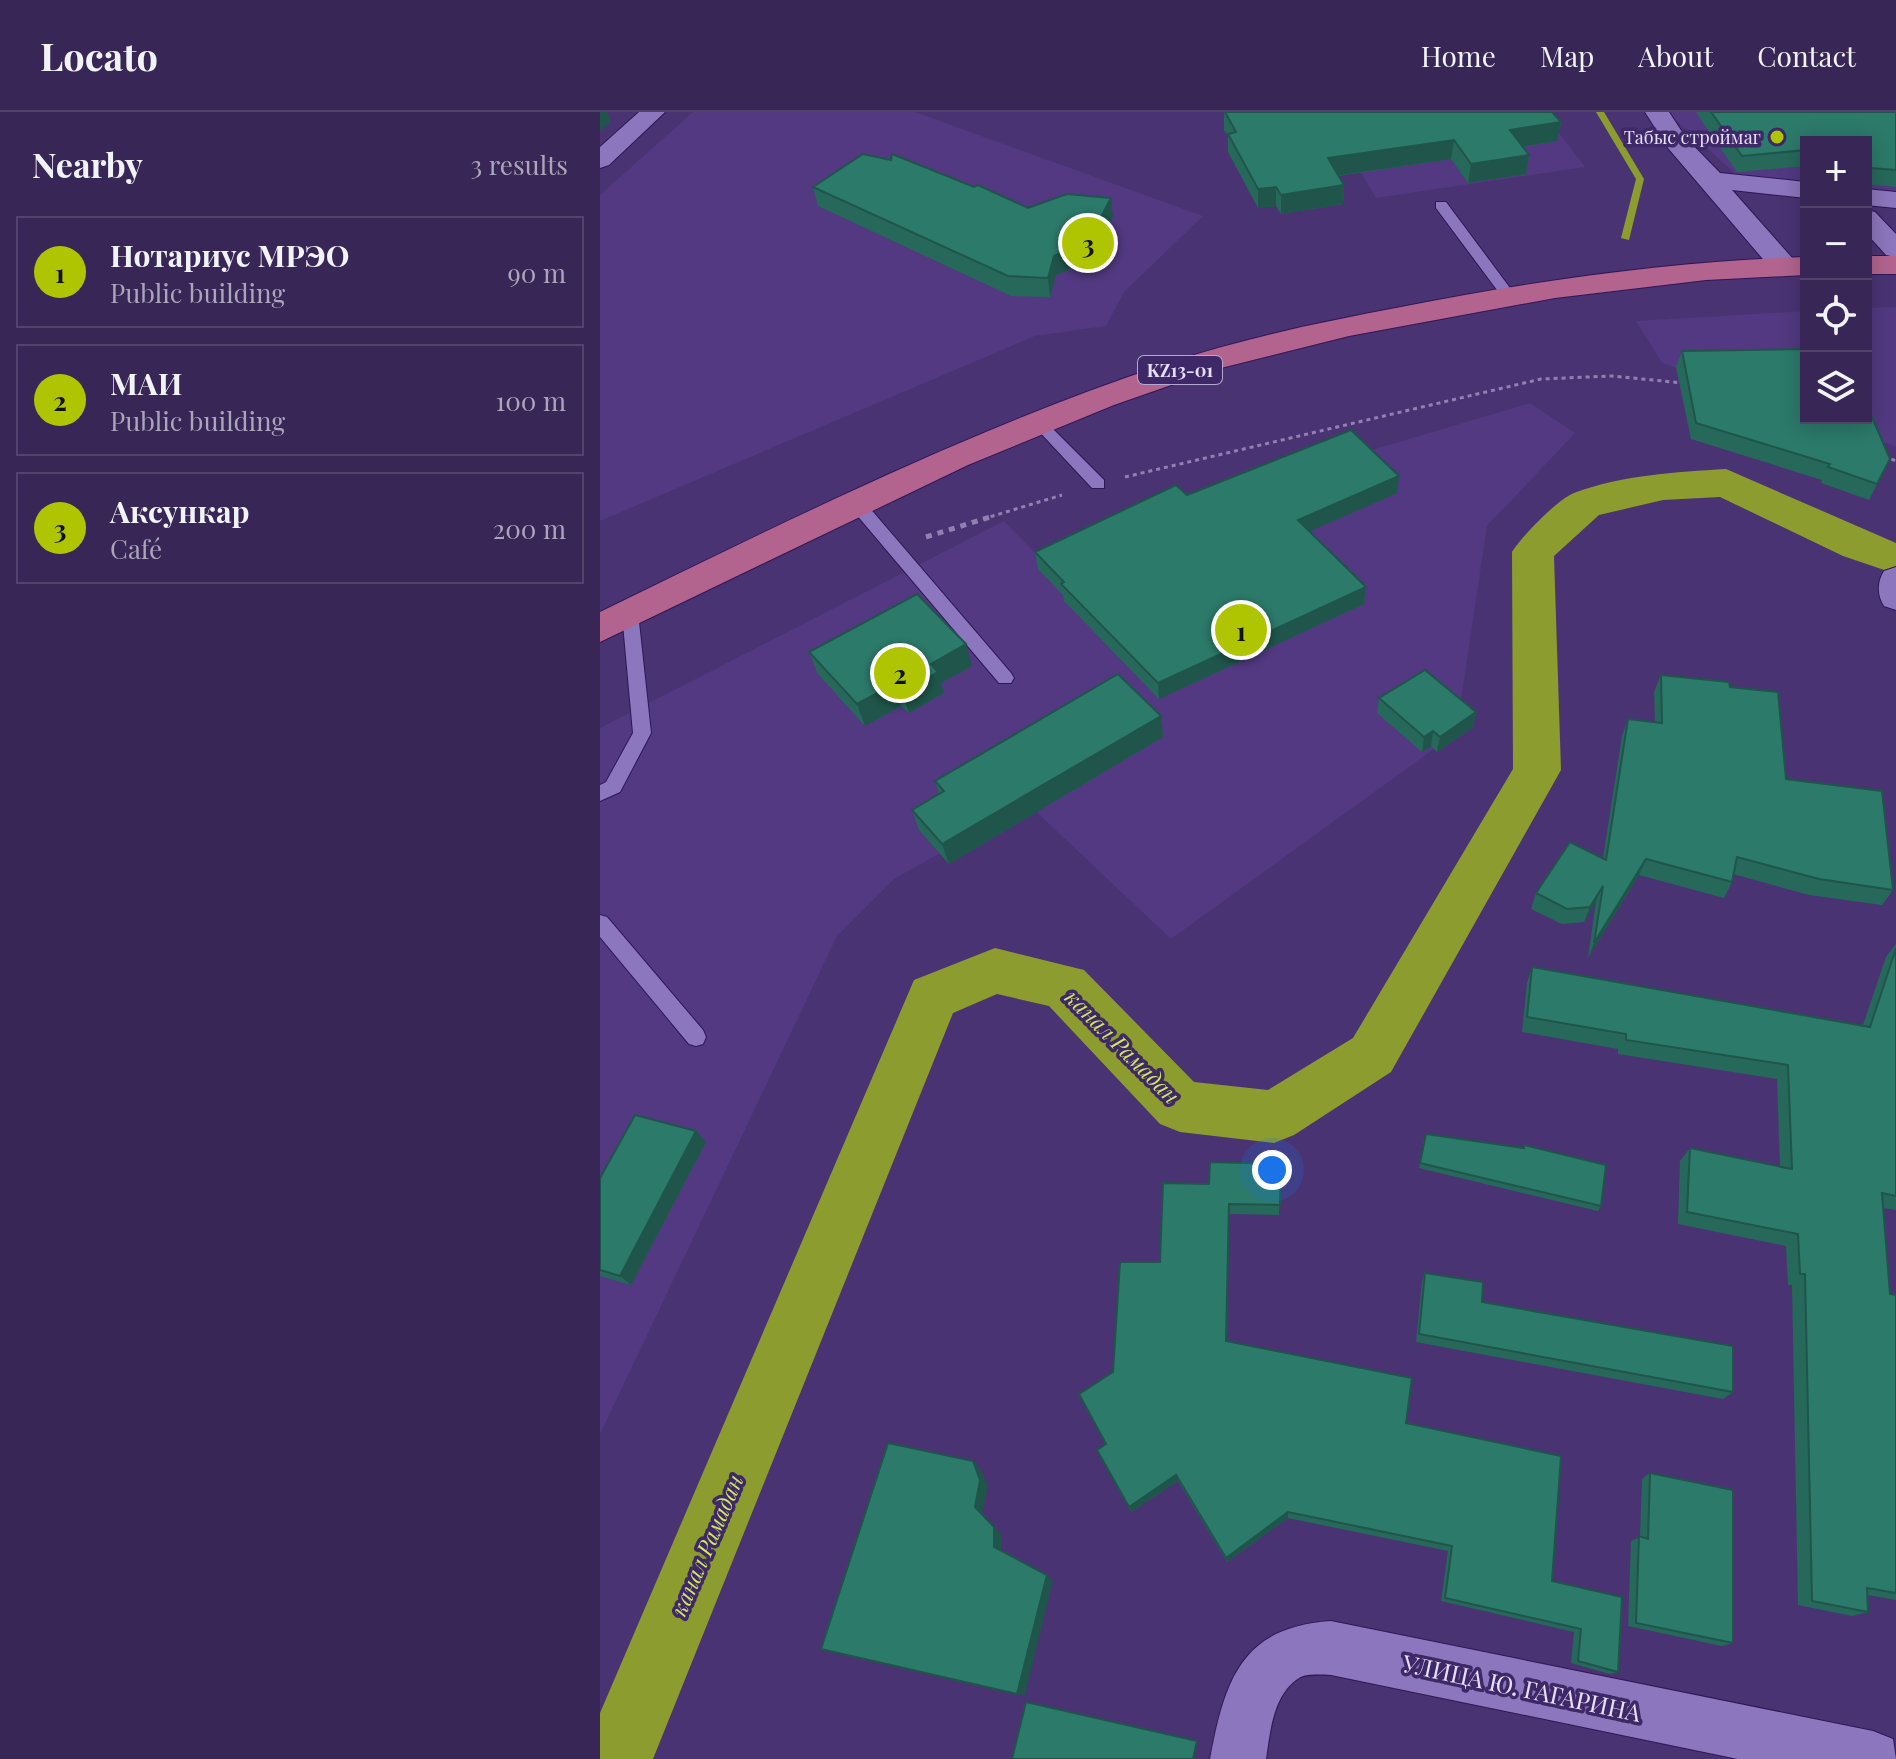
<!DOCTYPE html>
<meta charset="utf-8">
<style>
:root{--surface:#382656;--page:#3f2e5c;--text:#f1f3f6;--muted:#aba5b9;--line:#52436c;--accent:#b0c502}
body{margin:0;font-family:"Playfair Display",serif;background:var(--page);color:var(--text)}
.controls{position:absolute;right:24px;top:24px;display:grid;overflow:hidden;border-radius:0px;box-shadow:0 4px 20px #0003}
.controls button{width:72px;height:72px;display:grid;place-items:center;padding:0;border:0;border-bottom:2px solid var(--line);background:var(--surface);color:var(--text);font:40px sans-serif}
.you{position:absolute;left:672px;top:1058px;width:28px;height:28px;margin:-20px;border:6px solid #fff;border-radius:50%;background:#1a73e8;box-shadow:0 0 0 12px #1a73e833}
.badge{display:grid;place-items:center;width:52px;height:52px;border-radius:50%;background:var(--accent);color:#111;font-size:26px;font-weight:700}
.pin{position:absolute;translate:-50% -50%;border:4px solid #fff;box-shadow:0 2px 8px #0006}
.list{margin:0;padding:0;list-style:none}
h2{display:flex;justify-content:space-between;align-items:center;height:104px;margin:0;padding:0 32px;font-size:34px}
h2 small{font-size:26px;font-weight:400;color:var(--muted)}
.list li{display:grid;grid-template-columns:52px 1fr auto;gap:24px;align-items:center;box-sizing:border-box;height:112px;margin:0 16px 16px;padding:0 16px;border:2px solid var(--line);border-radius:0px}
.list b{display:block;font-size:30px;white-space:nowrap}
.list p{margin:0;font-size:26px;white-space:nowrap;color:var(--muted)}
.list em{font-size:26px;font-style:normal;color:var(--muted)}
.icon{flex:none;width:44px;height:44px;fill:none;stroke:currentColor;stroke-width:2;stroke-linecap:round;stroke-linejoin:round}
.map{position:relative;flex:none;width:1296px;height:1647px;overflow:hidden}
header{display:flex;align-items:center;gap:48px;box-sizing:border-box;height:112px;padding:0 40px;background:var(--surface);border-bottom:2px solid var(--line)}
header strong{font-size:38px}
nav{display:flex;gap:44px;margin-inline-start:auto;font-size:28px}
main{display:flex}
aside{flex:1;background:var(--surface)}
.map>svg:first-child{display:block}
.built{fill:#523981}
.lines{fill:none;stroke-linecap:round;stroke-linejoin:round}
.stream{fill:#8c9c2e;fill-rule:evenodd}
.canal{fill:#8c9c2e;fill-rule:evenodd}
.service-casing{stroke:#301756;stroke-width:2}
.minor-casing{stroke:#301756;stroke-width:2}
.trunk-casing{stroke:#301756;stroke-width:2}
.path-far1{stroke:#9181b2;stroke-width:3;stroke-dasharray:4 4;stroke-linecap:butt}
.path{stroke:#9181b2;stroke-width:5;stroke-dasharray:6 6;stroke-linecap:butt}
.service{fill:#8c76bd;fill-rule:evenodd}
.minor{fill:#8c76bd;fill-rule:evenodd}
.trunk{fill:#b2648e;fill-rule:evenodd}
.wall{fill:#26695b}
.shaded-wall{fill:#1f554a}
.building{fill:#2c7a6a;stroke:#1f554a;stroke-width:2}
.poi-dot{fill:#b0c502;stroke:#3f2867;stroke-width:3}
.labels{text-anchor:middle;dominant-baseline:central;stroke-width:7;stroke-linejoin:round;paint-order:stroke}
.far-poi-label{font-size:18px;fill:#e6defd;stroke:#3f2867;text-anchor:end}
.shield{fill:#3f2867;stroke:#b4a7d0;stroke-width:2}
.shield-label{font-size:18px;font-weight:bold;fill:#e6defd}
.water-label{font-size:22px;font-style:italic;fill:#d3e95e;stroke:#3f2867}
.near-street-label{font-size:24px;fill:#e6defd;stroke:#3f2867}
</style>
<header>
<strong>Locato</strong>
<nav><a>Home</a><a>Map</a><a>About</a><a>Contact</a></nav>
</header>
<main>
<aside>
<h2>Nearby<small>3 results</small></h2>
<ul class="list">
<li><span class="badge">1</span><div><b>Нотариус МРЭО</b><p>Public building</p></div><em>90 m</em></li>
<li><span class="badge">2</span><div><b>МАИ</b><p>Public building</p></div><em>100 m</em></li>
<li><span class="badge">3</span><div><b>Аксункар</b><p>Café</p></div><em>200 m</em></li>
</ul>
</aside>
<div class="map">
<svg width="1296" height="1647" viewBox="0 0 1296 1647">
<rect width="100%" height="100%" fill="#4a3373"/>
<g class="built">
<path d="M 93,0 L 315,0 L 603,104 L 524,180 L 506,214 L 435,224 L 0,409 L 0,83 Z"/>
<path d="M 725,0 L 943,0 L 985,55 L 776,86 Z"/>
<path d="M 1067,0 L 1276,0 L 1296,4 L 1296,83 L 1266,80 L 1266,30 L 1206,30 L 1206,74 L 1140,66 Z"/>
<path d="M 1296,195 L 1296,335 L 1216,306 L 1266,306 L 1266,196 Z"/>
<path d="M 1206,199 L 1206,303 L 1062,251 L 1036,209 Z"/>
<path d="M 930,291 L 975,321 L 887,414 L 856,621 L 571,827 L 428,692 L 294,767 L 237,824 L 0,1322 L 0,616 L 404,409 L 474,481 L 580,395 Z"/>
</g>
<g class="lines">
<path class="stream" d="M 996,0 L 1004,0 L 1044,67 L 1029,128 L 1021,126 L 1036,67 Z"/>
<path class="canal" d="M 1126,357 L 1296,431 L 1296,462 L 1243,444 L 1120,385 L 1063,388 L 999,403 L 954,444 L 961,658 L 791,960 L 694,1023 L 674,1031 L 580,1020 L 560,1012 L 449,894 L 397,882 L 353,901 L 53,1647 L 0,1647 L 0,1601 L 314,868 L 395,836 L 484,858 L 594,970 L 668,978 L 753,926 L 913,657 L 912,440 C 921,425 958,387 974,381 C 1022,363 1076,360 1126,357 Z"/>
<g class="service-casing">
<g id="service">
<path d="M 836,90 L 846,90 L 913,180 L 913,186 L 903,186 L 836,96 Z"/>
<path d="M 439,306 L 444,308 L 504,368 L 504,376 L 492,376 L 434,314 L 431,311 Z"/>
<path d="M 256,386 L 262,387 L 411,561 L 414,566 L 411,571 L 399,571 L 250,395 L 250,387 Z"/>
<path d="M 30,495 L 38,501 L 51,621 L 20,680 L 0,689 L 0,673 L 6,670 L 33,621 L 22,501 Z"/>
<path d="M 0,803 L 7,805 L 103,918 L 106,925 L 103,932 L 96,934 L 89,932 L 0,825 Z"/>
</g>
</g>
<g class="minor-casing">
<g id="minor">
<path d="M 39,0 L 65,0 L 9,53 L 0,56 L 0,35 Z"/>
<path d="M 1045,0 L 1069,0 L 1086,26 L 1120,61 L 1206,70 L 1206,86 L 1132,78 L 1194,148 L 1198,154 L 1194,160 L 1174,160 L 1068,36 Z"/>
<path d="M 1266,77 L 1296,80 L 1296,96 L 1266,93 Z"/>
<path d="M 1266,98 L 1275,100 L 1296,122 L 1296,145 L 1286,143 L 1266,121 Z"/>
<path d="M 1296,455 L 1296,498 L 1284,494 C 1277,483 1277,470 1284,459 Z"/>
<path d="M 731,1509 L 1273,1619 L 1293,1627 L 1296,1647 L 1138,1647 L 731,1563 C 722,1563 707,1561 699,1566 C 673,1582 670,1621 666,1647 L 610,1647 C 625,1568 641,1515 731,1509 Z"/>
</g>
</g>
<g class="trunk-casing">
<g id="trunk">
<rect x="1266" y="144" width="30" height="18"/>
<path d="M 1206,145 L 1206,163 L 1106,168 L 955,186 L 749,224 L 617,257 L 514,293 L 368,353 L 0,530 L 0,500 C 185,410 370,317 566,252 C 643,226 722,210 801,195 C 935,169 1069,149 1206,145 Z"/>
</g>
</g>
<g class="path-far1">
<path d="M 1284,344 L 1296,349"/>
<path d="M 525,365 L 941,267 L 1012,264 L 1083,271"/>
<path d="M 383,407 L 462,383"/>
</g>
<path class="path" d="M 326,425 L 390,405"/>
<use href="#service" class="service"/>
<use href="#minor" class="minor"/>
<use href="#trunk" class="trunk"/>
</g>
<g class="wall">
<path d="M 624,0 L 961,10 L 957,29 L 923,35 L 929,43 L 926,62 L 868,71 L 851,47 L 738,64 L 744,73 L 743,92 L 681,102 L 676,94 L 658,96 L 628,40 L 628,24 L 624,18 Z"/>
<path d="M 1097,0 L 1296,0 L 1296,75 L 1266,72 L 1266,30 L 1206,30 L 1206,54 L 1137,60 L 1097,2 Z"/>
<path d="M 213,75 L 374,75 L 428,96 L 513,105 L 490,149 L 456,163 L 450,185 L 411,184 L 218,94 Z"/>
<path d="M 1082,239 L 1290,347 L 1269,388 L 1221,371 L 1222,368 L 1091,327 L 1076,255 Z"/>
<path d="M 799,364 L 797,381 L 710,419 L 766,475 L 764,492 L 559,587 L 464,489 L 463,483 L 438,457 L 435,440 L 587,383 Z"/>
<path d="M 209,540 L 372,554 L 341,571 L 344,581 L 309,601 L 301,594 L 265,614 L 218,562 Z"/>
<path d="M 1061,563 L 1130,575 L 1186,667 L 1293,778 L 1282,793 L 1209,783 L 1133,762 L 1132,770 L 1124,786 L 1039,763 L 988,846 L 996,789 L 984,810 L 962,812 L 931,797 L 936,781 L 1003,746 L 1022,624 L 1028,607 L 1055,610 L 1054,580 Z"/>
<path d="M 779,586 L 876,600 L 873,615 L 837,640 L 831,634 L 822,640 L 777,601 Z"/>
<path d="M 561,604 L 563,625 L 349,752 L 319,718 L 312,698 L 339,682 L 335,669 Z"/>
<path d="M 1296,832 L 1296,1098 L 1283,1096 L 1290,1182 L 1296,1183 L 1296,1488 L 1267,1483 L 1268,1500 L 1252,1504 L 1198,1493 L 1192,1173 L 1188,1173 L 1186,1134 L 1078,1112 L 1080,1049 L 1090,1036 L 1180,1054 L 1177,967 L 1018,942 L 1018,937 L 922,920 L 927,871 L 932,855 L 1263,913 L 1286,845 Z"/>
<path d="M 824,1027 L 923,1036 L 924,1033 L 1001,1094 L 998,1099 L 819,1056 Z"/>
<path d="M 106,1030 L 31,1173 L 0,1164 L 0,1066 Z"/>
<path d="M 681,1052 L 679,1103 L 629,1102 L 627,1229 L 806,1311 L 952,1469 L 1018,1560 L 1010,1562 L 971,1551 L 974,1520 L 841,1489 L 848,1439 L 688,1406 L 627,1450 L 578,1369 L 531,1400 L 497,1338 L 506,1332 L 513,1260 L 560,1150 L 609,1072 Z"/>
<path d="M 825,1161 L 882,1190 L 1133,1280 L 1123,1287 L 816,1230 L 822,1170 Z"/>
<path d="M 1050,1361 L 1133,1531 L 1122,1534 L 1028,1514 L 1031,1429 L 1040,1425 L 1042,1367 Z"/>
</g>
<g class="shaded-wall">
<path d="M 0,0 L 7,0 L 11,10 L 0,19 Z"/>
<path d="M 961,10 L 957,29 L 907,37 L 910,18 Z"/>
<path d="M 854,28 L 851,47 L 727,65 L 728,46 Z"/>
<path d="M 929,43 L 926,62 L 868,71 L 871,52 Z"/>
<path d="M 744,73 L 743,92 L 681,102 L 681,83 Z"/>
<path d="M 676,75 L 676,94 L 658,96 L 658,77 Z"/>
<path d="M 511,86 L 513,105 L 490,149 L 456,163 L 450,185 L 448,166 L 454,144 Z"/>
<path d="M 799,364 L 797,381 L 697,425 L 698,408 Z"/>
<path d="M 766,475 L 764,492 L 559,587 L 558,571 Z"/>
<path d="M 366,532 L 372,554 L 341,571 L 344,581 L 309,601 L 302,580 L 331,552 Z"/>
<path d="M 294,572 L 301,594 L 265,614 L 257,592 Z"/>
<path d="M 876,600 L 873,615 L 837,640 L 840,625 Z"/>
<path d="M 561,604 L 563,625 L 349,752 L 342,732 Z"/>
<path d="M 833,619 L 831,634 L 822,640 L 824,625 Z"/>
<path d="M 1046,747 L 1039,763 L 988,846 L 994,831 Z"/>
<path d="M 1003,774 L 996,789 L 984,810 L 990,795 Z"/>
<path d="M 96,1019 L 106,1030 L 31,1173 L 20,1164 Z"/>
<path d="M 373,1349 L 381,1358 L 388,1375 L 382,1402 L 401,1422 L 401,1441 L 394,1435 L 375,1395 Z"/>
<path d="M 576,1363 L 578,1369 L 531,1400 L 529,1395 Z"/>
<path d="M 688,1400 L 688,1406 L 627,1450 L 626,1446 Z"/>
<path d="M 447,1463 L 453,1469 L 425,1583 L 417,1582 Z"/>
</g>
<g class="building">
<path d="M 625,0 L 952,0 L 961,10 L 910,18 L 929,43 L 871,52 L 854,28 L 728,46 L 744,73 L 681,83 L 676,75 L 658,77 L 628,22 L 636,20 Z"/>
<path d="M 1111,0 L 1296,0 L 1296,58 L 1271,56 L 1268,33 L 1266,33 L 1266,30 L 1206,30 L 1206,38 L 1142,44 Z"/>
<path d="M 263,42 L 291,48 L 292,42 L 374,75 L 378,73 L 428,96 L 467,82 L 511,86 L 488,130 L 454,144 L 448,166 L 408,164 L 213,75 Z"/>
<path d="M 1206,237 L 1206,306 L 1266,306 L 1266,291 L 1290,347 L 1277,372 L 1228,355 L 1230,352 L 1096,311 L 1082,239 Z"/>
<path d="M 751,318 L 799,364 L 698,408 L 766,475 L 558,571 L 461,472 L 464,470 L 435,440 L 576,373 L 587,383 Z"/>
<path d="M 317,482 L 366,532 L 331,552 L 338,560 L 302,580 L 294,572 L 257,592 L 209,540 Z"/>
<path d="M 825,558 L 876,600 L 840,625 L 833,619 L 824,625 L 779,586 Z"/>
<path d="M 518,562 L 561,604 L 342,732 L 312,698 L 344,679 L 335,669 Z"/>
<path d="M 1061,563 L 1129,570 L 1130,575 L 1178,580 L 1186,667 L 1282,679 L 1293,778 L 1219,767 L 1137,745 L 1132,770 L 1046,747 L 994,831 L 1003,774 L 990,795 L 967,797 L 936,781 L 970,730 L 1006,748 L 1028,607 L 1062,611 Z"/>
<path d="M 1296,836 L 1296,1084 L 1282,1081 L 1290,1182 L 1296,1183 L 1296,1481 L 1267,1476 L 1268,1500 L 1212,1489 L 1205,1162 L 1200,1162 L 1198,1122 L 1087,1100 L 1090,1036 L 1192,1057 L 1188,953 L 1026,928 L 1026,922 L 927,905 L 932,855 L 1270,915 Z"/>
<path d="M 35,1003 L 96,1019 L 20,1164 L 0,1158 L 0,1066 Z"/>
<path d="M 826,1022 L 924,1036 L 924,1033 L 1006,1053 L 1001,1094 L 820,1051 Z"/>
<path d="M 610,1050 L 681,1052 L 680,1093 L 629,1092 L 626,1229 L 812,1266 L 806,1311 L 961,1344 L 952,1469 L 1022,1485 L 1018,1560 L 978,1549 L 981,1517 L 845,1486 L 852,1434 L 688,1400 L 626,1446 L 576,1363 L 529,1395 L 497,1338 L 506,1332 L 479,1282 L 513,1260 L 520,1150 L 560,1150 L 563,1071 L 609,1072 Z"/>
<path d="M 825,1161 L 883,1170 L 882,1190 L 1133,1234 L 1133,1280 L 819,1222 Z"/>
<path d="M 288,1331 L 373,1349 L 380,1368 L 375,1395 L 394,1415 L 394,1435 L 447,1463 L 417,1582 L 221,1537 Z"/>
<path d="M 1050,1361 L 1133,1378 L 1133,1531 L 1036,1511 L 1039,1424 L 1048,1427 Z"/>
<path d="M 426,1590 L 597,1629 L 593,1647 L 412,1647 Z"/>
</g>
<circle class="poi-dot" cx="1177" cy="25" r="8"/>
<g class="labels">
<g class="far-poi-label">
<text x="1161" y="25">Табыс строймаг</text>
</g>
<rect class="shield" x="538" y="244" width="84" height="28" rx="6"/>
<g class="shield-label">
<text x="580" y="258">KZ13-01</text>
</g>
<g class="water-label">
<text transform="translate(523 934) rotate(45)">канал Рамадан</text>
<text transform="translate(106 1433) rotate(-67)">канал Рамадан</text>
</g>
<g class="near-street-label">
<text transform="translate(922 1575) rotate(12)">УЛИЦА Ю. ГАГАРИНА</text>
</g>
</g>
</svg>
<div class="controls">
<button>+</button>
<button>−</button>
<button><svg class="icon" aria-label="locate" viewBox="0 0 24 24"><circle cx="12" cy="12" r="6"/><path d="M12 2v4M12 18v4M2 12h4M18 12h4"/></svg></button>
<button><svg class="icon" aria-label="layers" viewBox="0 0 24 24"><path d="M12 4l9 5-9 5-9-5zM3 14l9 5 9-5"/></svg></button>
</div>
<div class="you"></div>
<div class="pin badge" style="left:641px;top:518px">1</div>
<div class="pin badge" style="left:300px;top:561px">2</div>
<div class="pin badge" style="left:488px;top:131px">3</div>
</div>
</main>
